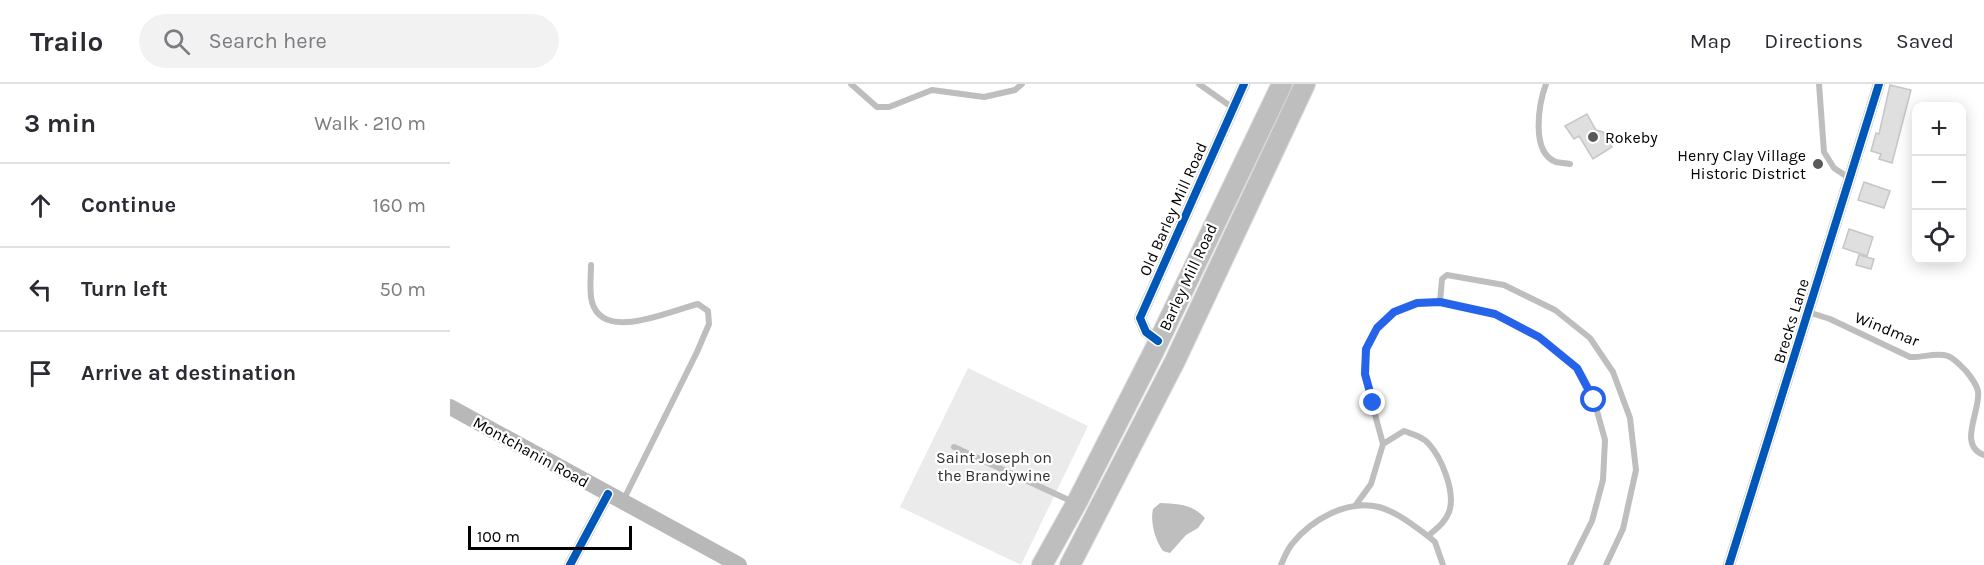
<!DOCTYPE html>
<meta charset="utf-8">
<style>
:root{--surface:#fff;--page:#f2f2f3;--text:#2b2b33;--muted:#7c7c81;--line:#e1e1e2}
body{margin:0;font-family:Karla,sans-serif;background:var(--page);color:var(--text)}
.controls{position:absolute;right:18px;top:18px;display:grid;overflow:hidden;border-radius:12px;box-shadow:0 3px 15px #0003}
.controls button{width:54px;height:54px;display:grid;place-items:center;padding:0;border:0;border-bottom:2px solid var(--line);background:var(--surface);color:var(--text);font:30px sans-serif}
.scale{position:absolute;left:18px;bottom:15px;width:164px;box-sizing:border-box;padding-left:6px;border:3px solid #000;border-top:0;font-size:16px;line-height:21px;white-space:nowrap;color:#000;-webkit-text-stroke:4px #fff;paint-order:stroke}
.stop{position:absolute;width:18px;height:18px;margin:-14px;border:4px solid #2563eb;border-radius:50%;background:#fff}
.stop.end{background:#2563eb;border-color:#fff;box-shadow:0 2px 6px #0008}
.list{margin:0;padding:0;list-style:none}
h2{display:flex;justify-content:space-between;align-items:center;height:78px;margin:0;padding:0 24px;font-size:26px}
h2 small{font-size:20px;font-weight:400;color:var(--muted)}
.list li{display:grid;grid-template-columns:39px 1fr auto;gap:18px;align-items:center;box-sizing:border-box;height:84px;padding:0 24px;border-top:2px solid var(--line)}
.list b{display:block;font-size:22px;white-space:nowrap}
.list em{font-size:20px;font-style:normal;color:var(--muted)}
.icon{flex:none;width:33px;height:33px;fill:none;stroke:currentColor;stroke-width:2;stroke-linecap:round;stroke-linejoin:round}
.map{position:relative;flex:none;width:1534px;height:481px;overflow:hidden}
header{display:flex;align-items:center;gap:36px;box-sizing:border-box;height:84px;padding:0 30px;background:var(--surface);border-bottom:2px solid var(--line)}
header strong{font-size:28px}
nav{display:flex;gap:33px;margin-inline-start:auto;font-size:21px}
.search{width:420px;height:54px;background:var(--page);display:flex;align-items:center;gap:15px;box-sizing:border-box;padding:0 21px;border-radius:33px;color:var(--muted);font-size:22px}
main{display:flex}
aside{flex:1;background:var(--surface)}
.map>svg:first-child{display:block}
.green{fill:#ebebeb}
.water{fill:#bebebe}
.building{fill:#dfdfdf;stroke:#c6c6c6;stroke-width:1.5}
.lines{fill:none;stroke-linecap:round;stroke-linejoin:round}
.trunk-casing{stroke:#dbdbdb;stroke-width:22}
.service{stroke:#bebebe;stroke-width:6}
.minor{stroke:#bebebe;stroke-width:12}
.secondary{stroke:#b8b8b8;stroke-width:16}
.trunk{stroke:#bebebe;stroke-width:20}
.cycleway-casing{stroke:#fff;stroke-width:11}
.cycleway{stroke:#0057b8;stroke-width:8}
.route{stroke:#2563eb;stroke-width:8}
.poi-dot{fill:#595959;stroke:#fff;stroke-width:2}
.labels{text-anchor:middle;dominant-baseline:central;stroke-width:4.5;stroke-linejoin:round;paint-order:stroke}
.poi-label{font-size:16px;fill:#000;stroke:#fff;text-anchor:start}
.street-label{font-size:16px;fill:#000;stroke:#fff}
.park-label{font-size:16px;fill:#323232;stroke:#fff}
</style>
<header>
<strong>Trailo</strong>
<div class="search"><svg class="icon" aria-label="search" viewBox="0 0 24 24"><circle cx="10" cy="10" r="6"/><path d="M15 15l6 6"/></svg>Search here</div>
<nav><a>Map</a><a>Directions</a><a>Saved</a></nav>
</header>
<main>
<aside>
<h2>3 min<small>Walk · 210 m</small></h2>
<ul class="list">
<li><svg class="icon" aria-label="ahead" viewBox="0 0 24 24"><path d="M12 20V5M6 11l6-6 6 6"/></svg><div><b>Continue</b></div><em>160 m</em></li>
<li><svg class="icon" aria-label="left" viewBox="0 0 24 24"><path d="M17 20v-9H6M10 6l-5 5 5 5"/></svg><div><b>Turn left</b></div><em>50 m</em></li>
<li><svg class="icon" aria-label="arrive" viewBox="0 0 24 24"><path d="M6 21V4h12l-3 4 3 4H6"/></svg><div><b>Arrive at destination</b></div></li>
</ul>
</aside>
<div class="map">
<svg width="1534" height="481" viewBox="0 0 1534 481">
<rect width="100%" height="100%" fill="#fff"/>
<path class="green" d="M 518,284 L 638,342 L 571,481 L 450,423 Z"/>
<path class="water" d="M 710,419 C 729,420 742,420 755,434 L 748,444 L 736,451 L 720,469 L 713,467 C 705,456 700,438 703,425 Z"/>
<g class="building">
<path d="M 1440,1 L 1461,6 L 1442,79 L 1429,75 L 1431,70 L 1421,67 L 1426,49 L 1429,50 Z"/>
<path d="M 1137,30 L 1146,46 L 1153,48 L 1162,63 L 1143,75 L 1129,52 L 1124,55 L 1115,42 Z"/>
<path d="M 1414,98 L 1440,107 L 1434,124 L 1408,116 Z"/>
<path d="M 1399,145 L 1423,153 L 1417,172 L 1393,164 Z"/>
<path d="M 1409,171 L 1424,175 L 1421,185 L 1406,181 Z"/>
</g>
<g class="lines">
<g class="trunk-casing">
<g id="trunk">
<path d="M 592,481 L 626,420 L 703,269 L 832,0"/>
<path d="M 620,481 L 725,277 L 855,0"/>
</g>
</g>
<g class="service">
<path d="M 401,0 L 427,23 L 439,23 L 482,6 L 534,13 L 565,6 L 572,0"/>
<path d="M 749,0 L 783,24"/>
<path d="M 1096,0 C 1089,19 1080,68 1106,78 C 1110,79 1116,79 1120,80"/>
<path d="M 1369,0 L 1374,68 L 1384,84 L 1399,94"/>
<path d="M 141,181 C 141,192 139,208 142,218 C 153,259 222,226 248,220 L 258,227 L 259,240 L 247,268 L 173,417"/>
<path d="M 990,218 L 992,195 L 997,191 L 1054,201 L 1105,226 L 1140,254 L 1163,288 L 1180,334 L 1186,386 L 1173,445 L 1156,481"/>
<path d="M 1358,228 L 1380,235 L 1460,273 C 1472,274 1486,268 1498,272 C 1505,275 1510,281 1516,287 C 1521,293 1526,299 1528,307 C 1531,327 1507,361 1534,371"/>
<path d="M 933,360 L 914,290 L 916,265 L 927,244 L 944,228 L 967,219 L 990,218 L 1045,230 L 1089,253 L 1127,284 L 1144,316 L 1155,356 L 1153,396 L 1142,437 L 1120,481"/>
<path d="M 504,363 L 623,418"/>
<path d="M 978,452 L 985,458 L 993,481"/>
<path d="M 831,481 C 834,474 837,466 842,460 C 861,436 897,415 929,423 C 947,428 963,441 978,452 C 986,445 995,439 999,428 C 1006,409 992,374 978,359 C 972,352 962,350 954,347 L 933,360 L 921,400 L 905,422"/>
</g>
<g class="minor">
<path d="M 708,257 L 696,248 L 690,234 L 794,0"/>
<path d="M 120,481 L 158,410"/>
<path d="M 1279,481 L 1429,0"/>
</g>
<path class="secondary" d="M 0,323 L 289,481"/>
<use href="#trunk" class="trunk"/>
<g class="cycleway-casing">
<g id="cycleway">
<path d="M 708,257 L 696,248 L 690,234 L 794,0"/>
<path d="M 120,481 L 158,410"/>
<path d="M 1279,481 L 1429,0"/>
</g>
</g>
<use href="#cycleway" class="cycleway"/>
</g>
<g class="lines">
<path class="route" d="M 923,319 L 915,290 L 916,265 L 927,244 L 944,228 L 967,219 L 990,218 L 1045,230 L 1089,253 L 1127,284 L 1144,316"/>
</g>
<g class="poi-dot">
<circle cx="1143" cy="53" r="6"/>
<circle cx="1368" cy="80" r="6"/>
</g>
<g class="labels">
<g class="poi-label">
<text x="1155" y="53">Rokeby</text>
<text x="1356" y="71" text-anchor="end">Henry Clay Village<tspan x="1356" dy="18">Historic District</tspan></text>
</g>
<g class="street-label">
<text transform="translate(723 125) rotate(-66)">Old Barley Mill Road</text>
<text transform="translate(738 193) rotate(-65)">Barley Mill Road</text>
<text transform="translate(1341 237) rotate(-73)">Brecks Lane</text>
<text transform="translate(1437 245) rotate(22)">Windmar</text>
<text transform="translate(81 368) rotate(29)">Montchanin Road</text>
</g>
<g class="park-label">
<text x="544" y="373">Saint Joseph on<tspan x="544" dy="18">the Brandywine</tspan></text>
</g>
</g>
</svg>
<div class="controls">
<button>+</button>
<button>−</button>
<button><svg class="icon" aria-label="locate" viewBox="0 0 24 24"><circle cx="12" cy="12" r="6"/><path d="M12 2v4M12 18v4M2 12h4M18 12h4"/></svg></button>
</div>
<div class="scale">100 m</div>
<div class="stop" style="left:1144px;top:316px"></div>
<div class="stop end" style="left:923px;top:319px"></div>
</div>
</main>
